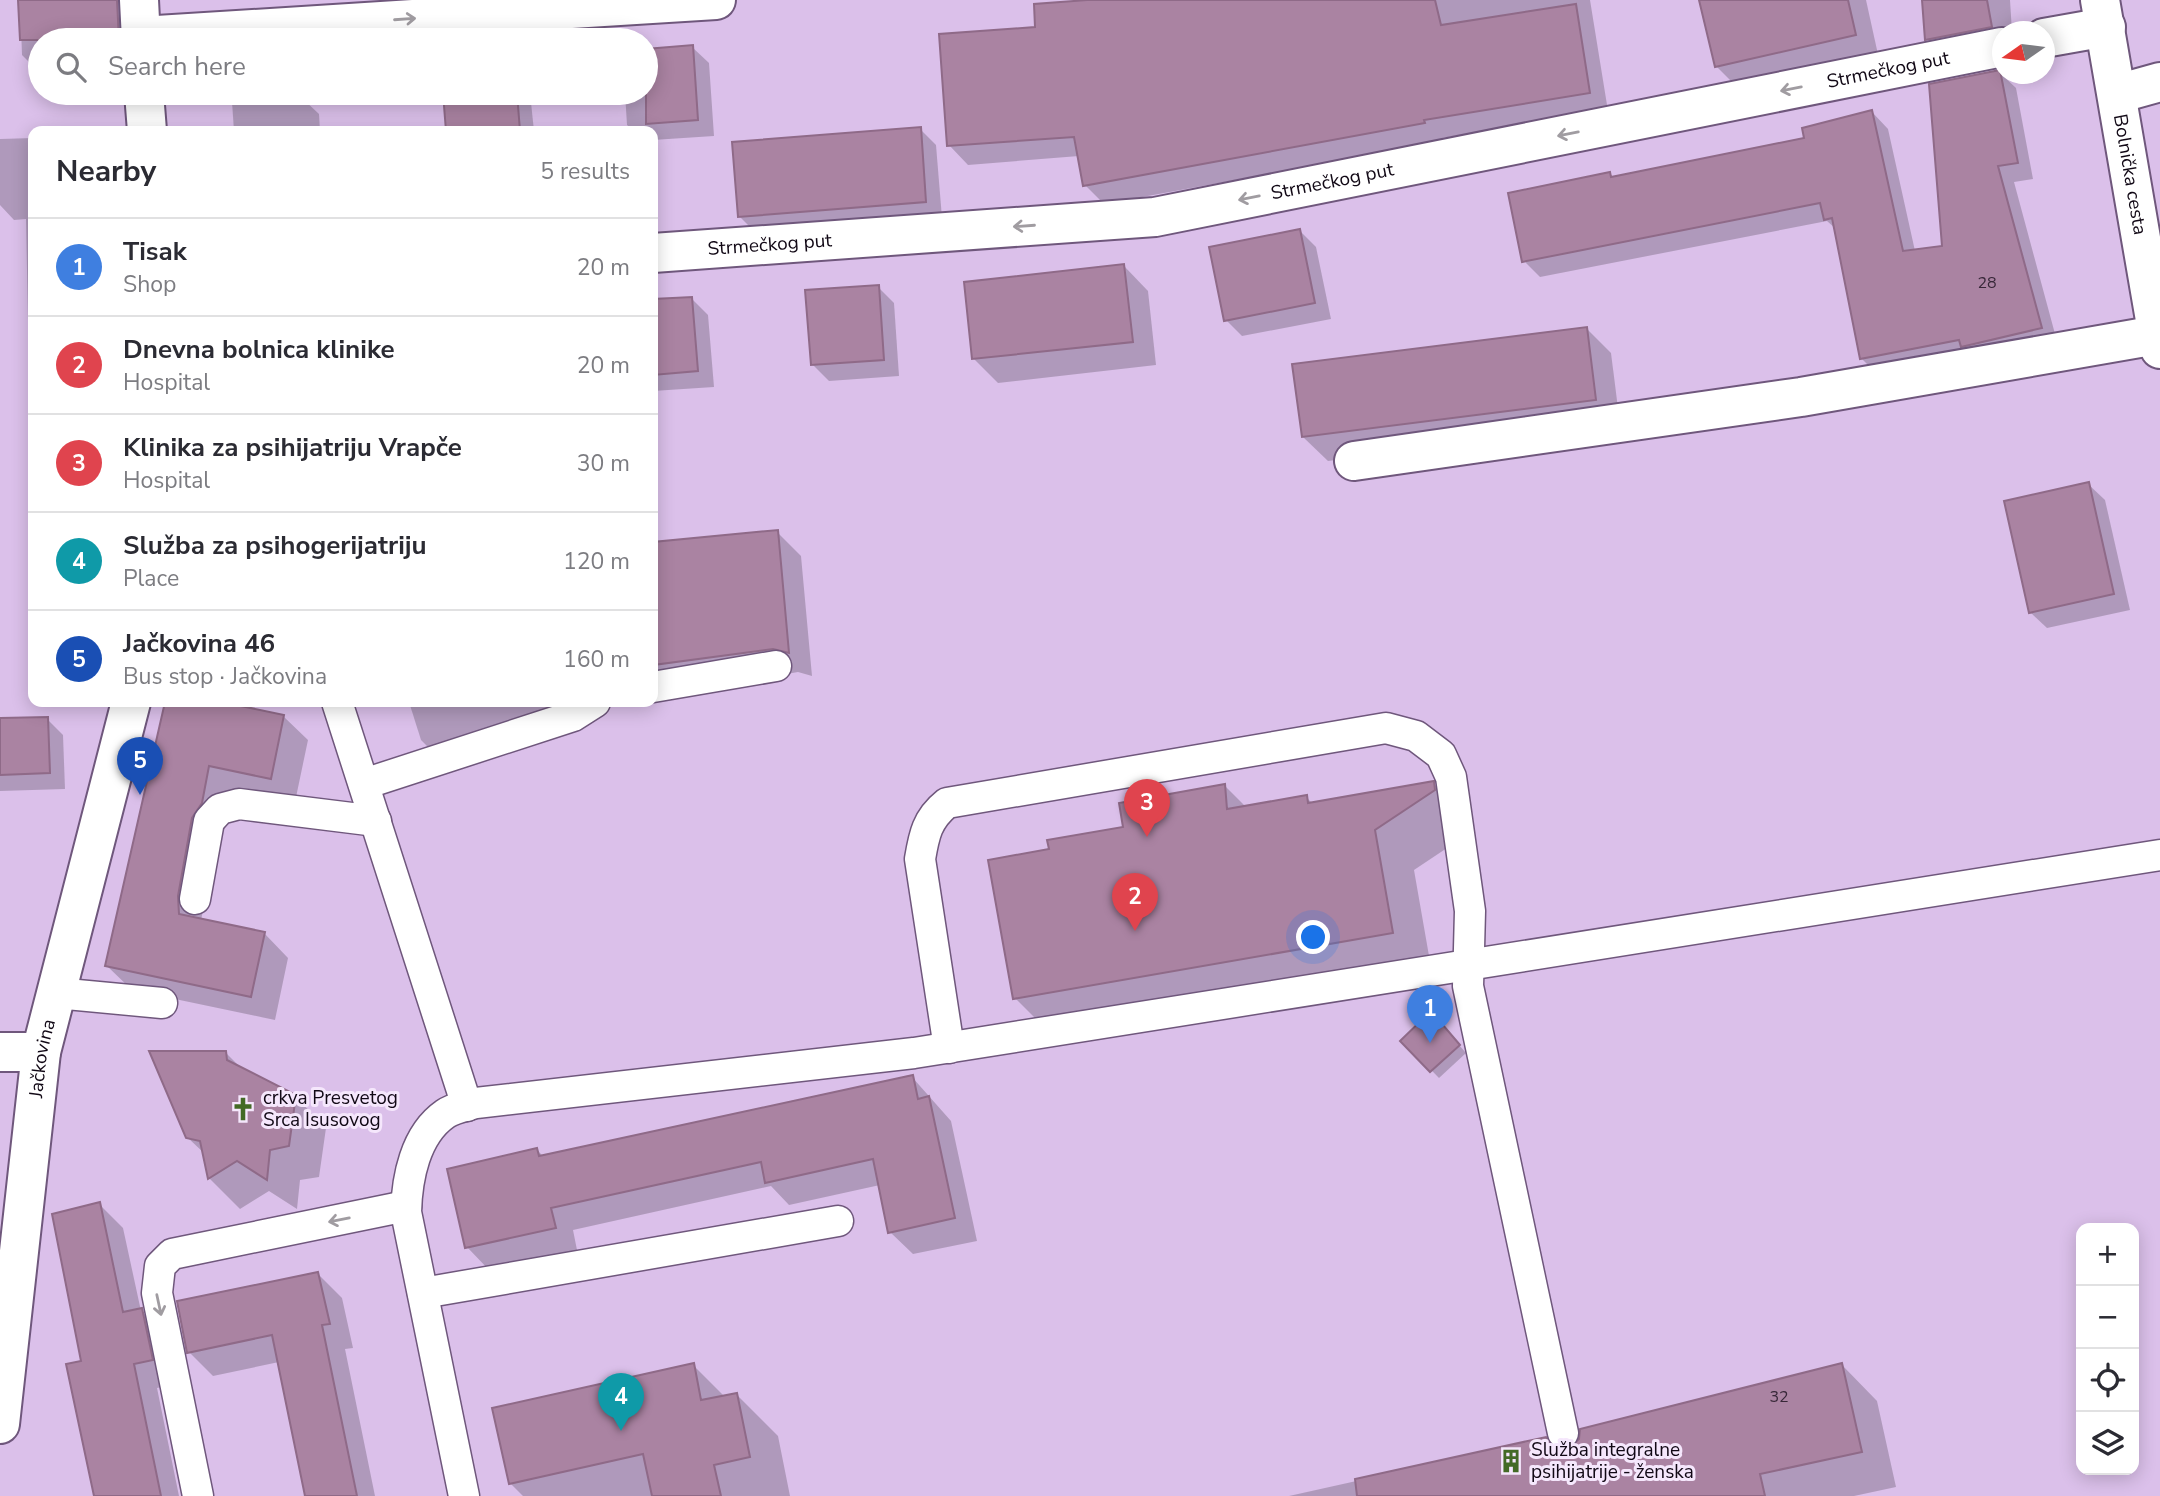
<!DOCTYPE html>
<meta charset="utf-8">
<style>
:root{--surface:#fff;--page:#f2f2f3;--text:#2b2b33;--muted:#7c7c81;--line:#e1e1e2;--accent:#111827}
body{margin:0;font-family:"Nunito Sans",sans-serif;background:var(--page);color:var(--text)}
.controls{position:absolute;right:21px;bottom:21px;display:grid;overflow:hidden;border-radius:14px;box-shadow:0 4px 18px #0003}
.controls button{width:63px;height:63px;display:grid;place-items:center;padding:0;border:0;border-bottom:2px solid var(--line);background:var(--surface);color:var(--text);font:35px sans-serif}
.compass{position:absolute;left:1992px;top:21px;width:63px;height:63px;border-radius:50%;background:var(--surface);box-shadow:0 4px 18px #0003;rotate:256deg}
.you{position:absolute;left:1314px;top:938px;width:24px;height:24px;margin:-18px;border:5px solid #fff;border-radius:50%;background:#1a73e8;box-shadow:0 0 0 10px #1a73e833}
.badge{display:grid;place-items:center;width:46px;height:46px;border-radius:50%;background:var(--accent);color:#fff;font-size:23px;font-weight:700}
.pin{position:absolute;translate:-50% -58px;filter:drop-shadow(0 2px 4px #0008)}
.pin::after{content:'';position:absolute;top:37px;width:24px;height:21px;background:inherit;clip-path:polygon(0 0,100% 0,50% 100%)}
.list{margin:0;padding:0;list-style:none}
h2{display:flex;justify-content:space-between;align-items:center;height:91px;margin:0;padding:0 28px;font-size:30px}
h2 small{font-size:23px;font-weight:400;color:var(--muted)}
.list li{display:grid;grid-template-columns:46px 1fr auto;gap:21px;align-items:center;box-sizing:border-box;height:98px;padding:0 28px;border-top:2px solid var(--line)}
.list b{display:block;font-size:26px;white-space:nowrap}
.list p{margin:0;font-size:23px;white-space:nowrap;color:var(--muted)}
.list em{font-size:23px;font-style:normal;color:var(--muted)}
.icon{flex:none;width:38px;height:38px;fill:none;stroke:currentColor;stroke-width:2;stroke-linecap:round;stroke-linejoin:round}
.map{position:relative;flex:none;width:2160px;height:1496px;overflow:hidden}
.search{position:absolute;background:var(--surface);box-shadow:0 4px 18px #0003;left:28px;top:28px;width:630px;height:77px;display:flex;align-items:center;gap:18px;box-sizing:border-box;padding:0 24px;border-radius:38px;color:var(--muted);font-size:26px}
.panel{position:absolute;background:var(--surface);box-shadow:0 4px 18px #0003;left:28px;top:126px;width:630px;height:581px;border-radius:14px}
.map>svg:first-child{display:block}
.shadow{fill:#0003}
.building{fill:#aa83a2;stroke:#8f6a88;stroke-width:2}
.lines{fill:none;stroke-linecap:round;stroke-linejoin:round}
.lane-casing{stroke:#6f577c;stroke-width:33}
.street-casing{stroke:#6f577c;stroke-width:42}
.secondary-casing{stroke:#6f577c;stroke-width:42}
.lane{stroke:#fff;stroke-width:30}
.street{stroke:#fff;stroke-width:38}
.secondary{stroke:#fff;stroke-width:38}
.oneway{stroke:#a09ca1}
.labels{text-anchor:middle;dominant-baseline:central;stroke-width:6;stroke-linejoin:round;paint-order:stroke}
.number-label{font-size:16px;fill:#372738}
.street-label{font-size:19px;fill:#110815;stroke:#f5e7fc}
.poi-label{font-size:19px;fill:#110815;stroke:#f5e7fc;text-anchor:start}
</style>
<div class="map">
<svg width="2160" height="1496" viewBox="0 0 2160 1496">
<rect width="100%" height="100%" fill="#dbc0ea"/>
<g class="shadow">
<path d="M 20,0 L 129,0 L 135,40 L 40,40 L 38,71 L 22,55 Z"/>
<path d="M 1109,0 L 1590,0 L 1608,111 L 1442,138 L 1443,142 L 1104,204 L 1085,185 L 1079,156 L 968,165 L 949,145 L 1037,28 Z"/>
<path d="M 1701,0 L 1866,0 L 1879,59 L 1740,90 L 1716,66 Z"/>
<path d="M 1924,0 L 2010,0 L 2012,32 L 1943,56 L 1927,39 Z"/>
<path d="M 692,47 L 709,63 L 714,136 L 653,140 L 653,131 L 634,131 L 627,125 L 625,93 L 646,93 L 646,50 Z"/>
<path d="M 1999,72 L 2016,88 L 2033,179 L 2014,182 L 2058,345 L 1878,375 L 1861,358 L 1836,229 L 1827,221 L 1540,277 L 1524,261 L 1609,174 L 1613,178 L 1807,140 L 1872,112 L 1888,129 L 1915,251 L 1944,247 Z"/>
<path d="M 445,93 L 530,93 L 534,131 L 448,131 Z"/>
<path d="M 302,98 L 319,114 L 320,131 L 234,131 L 232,102 Z"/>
<path d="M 920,129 L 936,145 L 942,218 L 756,233 L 739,216 Z"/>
<path d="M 33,138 L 33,326 L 28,320 L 26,219 L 14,220 L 0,205 L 0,139 Z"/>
<path d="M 1300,231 L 1316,247 L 1331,319 L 1242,336 L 1226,320 Z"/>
<path d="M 1124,266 L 1148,291 L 1156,365 L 998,383 L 974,359 Z"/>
<path d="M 878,287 L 894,303 L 899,376 L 829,381 L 812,364 Z"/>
<path d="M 691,298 L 708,315 L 714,387 L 653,391 L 653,301 Z"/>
<path d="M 1587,329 L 1611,353 L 1620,424 L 1328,461 L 1303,437 Z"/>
<path d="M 2088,484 L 2105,500 L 2130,610 L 2047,628 L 2030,612 Z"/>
<path d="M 777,532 L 801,556 L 812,676 L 798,672 L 728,684 L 653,691 L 653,544 Z"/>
<path d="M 166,702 L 243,702 L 242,708 L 283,716 L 308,740 L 295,802 L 233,789 L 225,828 L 215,842 L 201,921 L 264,933 L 288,958 L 275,1020 L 132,990 L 107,966 Z"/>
<path d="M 409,702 L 547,702 L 556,729 L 445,764 L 421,740 Z"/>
<path d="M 47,719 L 63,735 L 65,789 L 0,791 L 0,720 Z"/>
<path d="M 1433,783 L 1473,823 L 1474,830 L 1414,870 L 1432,973 L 1055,1038 L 1015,998 L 1051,850 L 1125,828 L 1225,786 L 1247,808 L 1306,797 L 1313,804 Z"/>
<path d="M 1438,1021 L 1466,1053 L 1439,1078 L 1403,1041 Z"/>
<path d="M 226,1053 L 243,1070 L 295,1096 L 326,1128 L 319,1177 L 300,1180 L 297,1209 L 269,1191 L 240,1209 L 209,1178 L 205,1154 L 187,1137 Z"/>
<path d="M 912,1077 L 951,1121 L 977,1241 L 913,1254 L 890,1232 L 880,1185 L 789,1205 L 771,1186 L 573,1230 L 577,1250 L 489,1270 L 467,1247 L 537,1150 L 544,1157 Z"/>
<path d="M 99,1204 L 123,1228 L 141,1311 L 166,1335 L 176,1384 L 157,1388 L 179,1496 L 96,1496 L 83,1363 Z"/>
<path d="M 318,1274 L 342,1298 L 353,1348 L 345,1349 L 375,1496 L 303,1496 L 307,1495 L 279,1362 L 213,1376 L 189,1352 Z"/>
<path d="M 693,1365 L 725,1397 L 736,1394 L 778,1436 L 790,1496 L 523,1496 L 510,1483 Z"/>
<path d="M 1842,1365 L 1877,1401 L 1896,1487 L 1854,1496 L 1289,1496 L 1545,1439 L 1558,1451 L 1568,1452 Z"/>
</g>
<g class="building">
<path d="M 18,0 L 117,0 L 119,40 L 20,40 Z"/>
<path d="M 1087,0 L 1435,0 L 1441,25 L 1576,4 L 1590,93 L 1424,120 L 1425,123 L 1083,186 L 1074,137 L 947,146 L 939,34 L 1035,27 L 1034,4 Z"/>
<path d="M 1699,0 L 1848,0 L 1856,35 L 1715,67 Z"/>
<path d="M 1922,0 L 1987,0 L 1992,27 L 1925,40 Z"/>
<path d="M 693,45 L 698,120 L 646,124 L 646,49 Z"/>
<path d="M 2000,70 L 2018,163 L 1998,166 L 2042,328 L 1961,347 L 1959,340 L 1860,359 L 1832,218 L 1824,220 L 1820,203 L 1522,262 L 1508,193 L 1610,172 L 1611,177 L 1804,138 L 1802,128 L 1872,110 L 1903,251 L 1942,246 L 1929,84 Z"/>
<path d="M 443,93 L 517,93 L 520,131 L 446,131 Z"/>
<path d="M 921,127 L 926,202 L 738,217 L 732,142 Z"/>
<path d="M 1300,229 L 1315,303 L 1224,321 L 1209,247 Z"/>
<path d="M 1124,264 L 1133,342 L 972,359 L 964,282 Z"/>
<path d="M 879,285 L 884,360 L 811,365 L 805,290 Z"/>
<path d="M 692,297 L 698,371 L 653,375 L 653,299 Z"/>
<path d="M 1587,327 L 1596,400 L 1302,437 L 1292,364 Z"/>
<path d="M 2089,482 L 2114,594 L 2029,613 L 2004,501 Z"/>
<path d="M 778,530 L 789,653 L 773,649 L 653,665 L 653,542 Z"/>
<path d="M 165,702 L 222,702 L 284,715 L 271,779 L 209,766 L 202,803 L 192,818 L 178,896 L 179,914 L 265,932 L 251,997 L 105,966 Z"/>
<path d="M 48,717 L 50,773 L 0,775 L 0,718 Z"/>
<path d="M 1434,781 L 1435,790 L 1375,830 L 1393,933 L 1013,999 L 988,860 L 1049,849 L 1047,840 L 1123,827 L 1119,803 L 1225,784 L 1227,809 L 1307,795 L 1308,803 Z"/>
<path d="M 1431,1011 L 1460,1045 L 1430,1072 L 1400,1041 Z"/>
<path d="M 149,1051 L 226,1051 L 227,1060 L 296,1095 L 289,1146 L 270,1150 L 267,1180 L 237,1161 L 208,1179 L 200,1141 L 186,1138 Z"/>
<path d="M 913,1075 L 918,1099 L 929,1096 L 955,1218 L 888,1233 L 873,1159 L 765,1183 L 761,1162 L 551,1208 L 556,1228 L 465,1248 L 447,1169 L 537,1148 L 539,1156 Z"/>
<path d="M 100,1202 L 123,1312 L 142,1308 L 153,1360 L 134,1364 L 161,1496 L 94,1496 L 66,1364 L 81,1361 L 52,1214 Z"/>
<path d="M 318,1272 L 330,1324 L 322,1325 L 357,1496 L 305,1496 L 272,1335 L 187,1353 L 177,1301 Z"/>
<path d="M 694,1363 L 701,1400 L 737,1393 L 750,1457 L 714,1465 L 721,1496 L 652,1496 L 643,1454 L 509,1484 L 492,1408 Z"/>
<path d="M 1842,1363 L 1862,1452 L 1760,1474 L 1765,1496 L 1357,1496 L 1355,1479 L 1546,1437 L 1557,1449 L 1567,1450 L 1579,1439 L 1580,1429 Z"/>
</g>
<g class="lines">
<g class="lane-casing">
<g id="lane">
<path d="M 653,687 L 776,666"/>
<path d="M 337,702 L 467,1106"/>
<path d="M 364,784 L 573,716 L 595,702"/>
<path d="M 195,899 L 209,821 L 220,809 L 239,804 L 376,821"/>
<path d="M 56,993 L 162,1003"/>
<path d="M 949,1048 L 920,859 C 924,835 927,819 947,803 L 1386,728 L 1416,736 L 1441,755 L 1451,777 L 1470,911 L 1468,986 L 1563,1433"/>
<path d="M 423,1293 L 838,1221"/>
<path d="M 198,1496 L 157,1293 L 160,1266 L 172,1254 L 406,1206"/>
<path d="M 464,1496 L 406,1212 C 407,1178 415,1135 445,1114 C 453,1108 466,1106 476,1103 L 914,1053 L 2160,855"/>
</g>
</g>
<g class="street-casing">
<g id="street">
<path d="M 141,36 L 716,0"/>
<path d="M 2044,38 L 2106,27"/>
<path d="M 2117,94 L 2160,82"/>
<path id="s1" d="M 653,253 L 1155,217 L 2002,47"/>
<path d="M 1354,461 L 1801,397 L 2157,335"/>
<path d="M 0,1052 L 41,1052"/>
</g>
</g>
<g class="secondary-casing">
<g id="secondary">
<path d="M 139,0 L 141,40"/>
<path id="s2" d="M 2100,0 L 2160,349"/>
<path d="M 144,93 L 147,131"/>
<path id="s3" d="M 0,1424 L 41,1052 L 131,702"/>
</g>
</g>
<use href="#lane" class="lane"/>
<use href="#street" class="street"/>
<use href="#secondary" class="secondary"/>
</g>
<defs><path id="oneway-shaft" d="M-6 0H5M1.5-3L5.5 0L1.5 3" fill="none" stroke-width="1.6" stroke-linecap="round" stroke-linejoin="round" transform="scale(1.75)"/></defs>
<g class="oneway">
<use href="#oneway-shaft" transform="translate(405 19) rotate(-4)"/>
<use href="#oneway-shaft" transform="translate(1791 89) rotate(169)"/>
<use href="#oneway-shaft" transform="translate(1568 134) rotate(169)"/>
<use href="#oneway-shaft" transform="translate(1249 198) rotate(169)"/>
<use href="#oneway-shaft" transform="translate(1024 226) rotate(176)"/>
<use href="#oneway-shaft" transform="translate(339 1220) rotate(169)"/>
<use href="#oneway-shaft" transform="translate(159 1305) rotate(78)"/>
</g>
<defs>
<g id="church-bare" transform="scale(1.89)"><path d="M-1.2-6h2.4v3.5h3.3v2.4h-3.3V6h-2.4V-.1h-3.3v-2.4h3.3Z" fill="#436a25" stroke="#f5e7fc" stroke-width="2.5" paint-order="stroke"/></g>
<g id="building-bare" transform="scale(1.89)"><path d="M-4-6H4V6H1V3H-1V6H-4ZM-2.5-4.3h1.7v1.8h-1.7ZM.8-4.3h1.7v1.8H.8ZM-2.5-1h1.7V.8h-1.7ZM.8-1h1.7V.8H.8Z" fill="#436a25" stroke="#f5e7fc" stroke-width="2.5" paint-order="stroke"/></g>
</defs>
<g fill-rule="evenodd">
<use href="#church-bare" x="243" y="1109"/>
<use href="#building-bare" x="1511" y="1461"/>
</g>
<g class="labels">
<g class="number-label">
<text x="1987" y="283">28</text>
<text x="1779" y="1397">32</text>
</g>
<g class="street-label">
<text stroke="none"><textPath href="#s1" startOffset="1251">Strmečkog put</textPath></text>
<text stroke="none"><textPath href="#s2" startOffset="177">Bolnička cesta</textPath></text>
<text stroke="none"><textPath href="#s1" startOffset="684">Strmečkog put</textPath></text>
<text stroke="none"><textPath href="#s1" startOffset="117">Strmečkog put</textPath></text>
<text stroke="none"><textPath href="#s3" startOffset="368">Jačkovina</textPath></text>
</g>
<g class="poi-label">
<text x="263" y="1098">crkva Presvetog<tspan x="263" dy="22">Srca Isusovog</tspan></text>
<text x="1531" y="1450">Služba integralne<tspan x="1531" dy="22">psihijatrije - ženska</tspan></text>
</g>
</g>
</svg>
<div class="controls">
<button>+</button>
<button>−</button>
<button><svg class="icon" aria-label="locate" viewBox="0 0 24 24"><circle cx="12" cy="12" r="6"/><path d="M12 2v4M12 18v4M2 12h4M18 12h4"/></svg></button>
<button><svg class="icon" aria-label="layers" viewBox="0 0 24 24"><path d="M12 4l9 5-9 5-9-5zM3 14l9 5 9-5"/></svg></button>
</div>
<svg class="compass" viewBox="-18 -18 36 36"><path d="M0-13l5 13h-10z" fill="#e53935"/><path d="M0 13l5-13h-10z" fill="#7c7c81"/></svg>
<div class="you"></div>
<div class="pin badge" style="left:1430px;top:1043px;background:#3f7fe0">1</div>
<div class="pin badge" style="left:1135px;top:931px;background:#e0444e">2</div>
<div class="pin badge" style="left:1147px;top:837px;background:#e0444e">3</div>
<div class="pin badge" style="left:621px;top:1431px;background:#0f9aa8">4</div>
<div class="pin badge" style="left:140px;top:795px;background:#1a4fb4">5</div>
<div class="search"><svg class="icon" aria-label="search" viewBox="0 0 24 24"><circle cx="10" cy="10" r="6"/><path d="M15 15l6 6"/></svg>Search here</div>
<section class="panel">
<h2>Nearby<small>5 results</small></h2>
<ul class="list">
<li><span class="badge" style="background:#3f7fe0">1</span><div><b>Tisak</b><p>Shop</p></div><em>20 m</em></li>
<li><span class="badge" style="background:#e0444e">2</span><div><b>Dnevna bolnica klinike</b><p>Hospital</p></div><em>20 m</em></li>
<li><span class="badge" style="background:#e0444e">3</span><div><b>Klinika za psihijatriju Vrapče</b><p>Hospital</p></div><em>30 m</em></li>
<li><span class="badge" style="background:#0f9aa8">4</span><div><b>Služba za psihogerijatriju</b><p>Place</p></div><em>120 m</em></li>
<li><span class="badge" style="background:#1a4fb4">5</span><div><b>Jačkovina 46</b><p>Bus stop · Jačkovina</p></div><em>160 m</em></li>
</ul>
</section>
</div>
